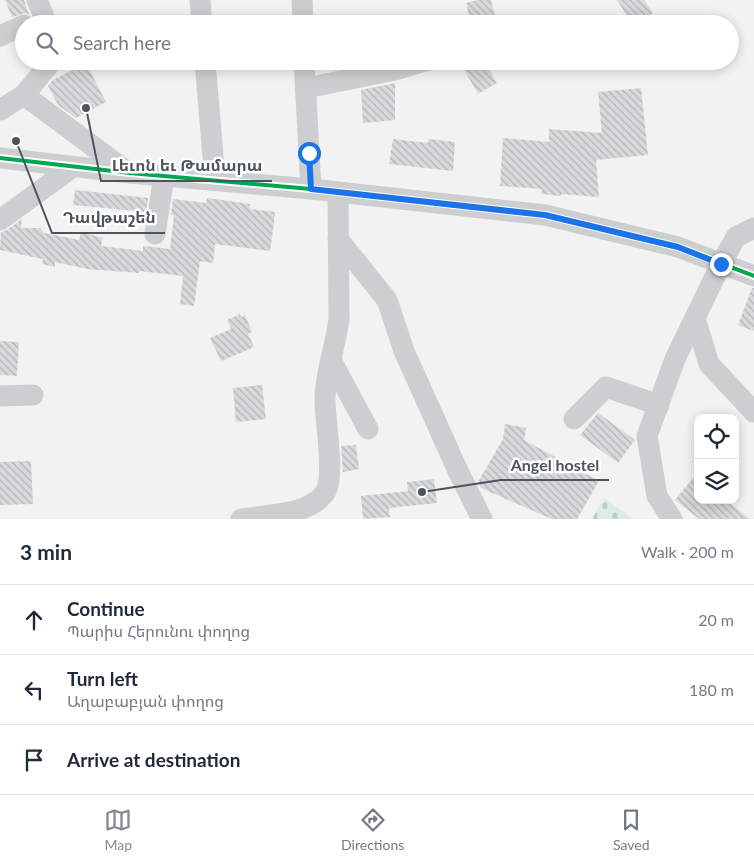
<!DOCTYPE html>
<meta charset="utf-8">
<style>
:root{--surface:#fff;--page:#f6f6f7;--text:#1f2937;--muted:#747a83;--line:#e0e1e3;--accent:#868b91}
body{margin:0;font-family:Lato,"Noto Sans Armenian",sans-serif;background:var(--page);color:var(--text)}
.controls{position:absolute;right:15px;bottom:15px;display:grid;overflow:hidden;border-radius:10px;box-shadow:0 2px 12px #0003}
.controls button{width:45px;height:45px;display:grid;place-items:center;padding:0;border:0;border-bottom:1px solid var(--line);background:var(--surface);color:var(--text);font:25px sans-serif}
.stop{position:absolute;width:15px;height:15px;margin:-11px;border:4px solid #1a73e8;border-radius:50%;background:#fff}
.stop.end{background:#1a73e8;border-color:#fff;box-shadow:0 1px 5px #0008}
.list{margin:0;padding:0;list-style:none}
h2{display:flex;justify-content:space-between;align-items:center;height:65px;margin:0;padding:0 20px;font-size:21px}
h2 small{font-size:16px;font-weight:400;color:var(--muted)}
.list li{display:grid;grid-template-columns:32px 1fr auto;gap:15px;align-items:center;box-sizing:border-box;height:70px;padding:0 20px;border-top:1px solid var(--line)}
.list b{display:block;font-size:19px;white-space:nowrap}
.list p{margin:0;font-size:16px;white-space:nowrap;color:var(--muted)}
.list em{font-size:16px;font-style:normal;color:var(--muted)}
.icon{flex:none;width:28px;height:28px;fill:none;stroke:currentColor;stroke-width:2;stroke-linecap:round;stroke-linejoin:round}
.map{position:relative;flex:none;width:754px;height:519px;overflow:hidden}
.search{position:absolute;background:var(--surface);box-shadow:0 2px 12px #0003;left:15px;right:15px;top:15px;height:55px;display:flex;align-items:center;gap:12px;box-sizing:border-box;padding:0 18px;border-radius:28px;color:var(--muted);font-size:19px}
.sheet{height:275px;background:var(--surface)}
nav{display:flex;justify-content:space-around;align-items:center;box-sizing:border-box;height:70px;border-top:1px solid var(--line);background:var(--surface);font-size:14px;color:var(--muted)}
nav a{display:grid;justify-items:center;gap:2px}
nav .on{color:var(--accent)}
.map>svg:first-child{display:block}
.cemetery{fill:url(#cemetery-stones)}
.building{fill:url(#building-back-hatch)}
.lines{fill:none;stroke-linecap:round;stroke-linejoin:round}
.minor{stroke:#cdced0;stroke-width:21}
.bus-1-casing{stroke:#fff;stroke-width:8}
.bus-1{stroke:#00a651;stroke-width:4}
.route{stroke:#1a73e8;stroke-width:6}
.leader{fill:none;stroke:#4c545d;stroke-width:2}
.callout-dot{fill:#4c545d;stroke:#fff;stroke-width:2}
.callout-label{font-size:16px;text-anchor:middle;font-weight:bold;fill:#4c545d;stroke:#fff;stroke-width:5;stroke-linejoin:round;paint-order:stroke}
</style>
<div class="map">
<svg width="754" height="519" viewBox="0 0 754 519">
<defs>
<pattern id="cemetery-stones" width="16" height="16" patternUnits="userSpaceOnUse" patternTransform="scale(1.25)"><rect width="16" height="16" fill="#dbeee3"/><path d="M2 7V4a2 2 0 0 1 4 0v3zM10 15v-3a2 2 0 0 1 4 0v3z" fill="#becec5"/></pattern>
<pattern id="building-back-hatch" width="6" height="6" patternUnits="userSpaceOnUse" patternTransform="scale(1.25)"><rect width="6" height="6" fill="#d9d9db"/><path d="M-1 5l2 2M0 0l6 6M5-1l2 2" fill="none" stroke="#b2b3b5"/></pattern>
</defs>
<rect width="100%" height="100%" fill="#f3f2f2"/>
<path class="cemetery" d="M 604,498 L 633,519 L 592,519 Z"/>
<g class="building">
<path d="M 5,0 L 24,0 L 29,14 L 25,13 L 12,17 Z"/>
<path d="M 478,0 L 491,0 L 497,24 L 471,24 L 466,3 Z"/>
<path d="M 617,0 L 644,0 L 653,13 L 637,24 L 632,24 Z"/>
<path d="M 470,61 L 484,61 L 497,83 L 478,94 L 462,66 Z"/>
<path d="M 86,63 L 106,102 L 76,118 L 58,105 L 48,86 L 53,80 Z"/>
<path d="M 395,83 L 395,120 L 363,123 L 361,90 Z"/>
<path d="M 641,88 L 648,155 L 596,160 L 599,197 L 561,194 L 561,196 L 541,194 L 542,189 L 500,186 L 503,138 L 549,142 L 549,129 L 602,133 L 598,92 Z"/>
<path d="M 393,139 L 428,143 L 429,139 L 455,142 L 453,171 L 389,164 Z"/>
<path d="M 75,190 L 148,198 L 146,212 L 73,205 Z"/>
<path d="M 207,198 L 250,204 L 250,209 L 275,212 L 273,231 L 270,251 L 215,244 L 213,263 L 200,261 L 194,306 L 180,304 L 183,276 L 139,271 L 139,273 L 87,269 L 55,262 L 55,267 L 42,264 L 43,259 L 0,250 L 1,232 L 7,230 L 22,219 L 21,228 L 40,228 L 44,233 L 79,240 L 81,232 L 103,238 L 101,246 L 143,251 L 143,246 L 170,249 L 174,215 L 171,215 L 173,199 L 206,203 Z"/>
<path d="M 752,288 L 754,288 L 754,331 L 738,325 Z"/>
<path d="M 240,314 L 241,317 L 245,315 L 252,332 L 248,334 L 254,347 L 221,361 L 210,338 L 231,329 L 227,320 Z"/>
<path d="M 0,341 L 19,342 L 17,376 L 0,375 Z"/>
<path d="M 262,385 L 266,419 L 236,422 L 233,388 Z"/>
<path d="M 598,413 L 635,440 L 618,463 L 580,435 Z"/>
<path d="M 505,424 L 526,428 L 524,440 L 599,481 L 577,519 L 552,519 L 481,488 L 478,482 L 503,439 Z"/>
<path d="M 356,445 L 359,469 L 343,472 L 341,446 Z"/>
<path d="M 31,461 L 33,504 L 0,505 L 0,462 Z"/>
<path d="M 698,472 L 698,500 L 726,500 L 750,519 L 699,519 L 675,500 Z"/>
<path d="M 434,479 L 437,503 L 389,508 L 390,517 L 363,519 L 361,496 L 408,491 L 407,482 Z"/>
</g>
<g class="lines">
<g class="minor">
<path d="M 37,0 L 47,24"/>
<path d="M 200,0 L 202,24"/>
<path d="M 302,0 L 303,24"/>
<path d="M 0,36 L 24,25"/>
<path d="M 205,61 L 215,180"/>
<path d="M 304,61 L 311,189"/>
<path d="M 306,88 L 395,70 L 425,61"/>
<path d="M 24,95 L 129,173"/>
<path d="M 0,110 L 24,95 L 52,61"/>
<path d="M 0,158 L 130,173 L 311,189 L 545,215 L 678,247 L 754,276"/>
<path d="M 0,220 L 73,167"/>
<path d="M 155,234 L 164,176"/>
<path d="M 338,239 L 387,300 L 404,351 L 458,471 L 482,519"/>
<path d="M 695,318 L 709,364 L 754,412"/>
<path d="M 332,362 L 368,429"/>
<path d="M 0,396 L 33,395"/>
<path d="M 574,419 L 606,387 L 659,405"/>
<path d="M 241,519 C 260,516 280,515 298,510 C 307,508 321,500 326,491 C 335,474 325,422 325,400 C 325,373 336,346 339,318 L 338,192"/>
<path d="M 672,519 L 657,496 L 647,436 L 675,359 L 721,264 L 736,237 L 754,228"/>
</g>
<g class="bus-1-casing">
<path id="bus-1" d="M 0,158 L 130,173 L 311,189 L 545,215 L 678,247 L 754,276"/>
</g>
<use href="#bus-1" class="bus-1"/>
</g>
<g class="lines">
<path class="route" d="M 309,153 L 311,189 L 545,215 L 678,247 L 721,264"/>
</g>
<path class="leader" d="M86 108L101 181H272M16 141L52 233H165M422 492L501 480H609"/>
<g class="callout-dot">
<circle cx="86" cy="108" r="5"/>
<circle cx="16" cy="141" r="5"/>
<circle cx="422" cy="492" r="5"/>
</g>
<g class="callout-label">
<text x="187" y="171">Լեւոն եւ Թամարա</text>
<text x="109" y="223">Դավթաշեն</text>
<text x="555" y="471">Angel hostel</text>
</g>
</svg>
<div class="controls">
<button><svg class="icon" aria-label="locate" viewBox="0 0 24 24"><circle cx="12" cy="12" r="6"/><path d="M12 2v4M12 18v4M2 12h4M18 12h4"/></svg></button>
<button><svg class="icon" aria-label="layers" viewBox="0 0 24 24"><path d="M12 4l9 5-9 5-9-5zM3 14l9 5 9-5"/></svg></button>
</div>
<div class="stop" style="left:309px;top:153px"></div>
<div class="stop end" style="left:721px;top:264px"></div>
<div class="search"><svg class="icon" aria-label="search" viewBox="0 0 24 24"><circle cx="10" cy="10" r="6"/><path d="M15 15l6 6"/></svg>Search here</div>
</div>
<section class="sheet">
<h2>3 min<small>Walk · 200 m</small></h2>
<ul class="list">
<li><svg class="icon" aria-label="ahead" viewBox="0 0 24 24"><path d="M12 20V5M6 11l6-6 6 6"/></svg><div><b>Continue</b><p>Պարիս Հերունու փողոց</p></div><em>20 m</em></li>
<li><svg class="icon" aria-label="left" viewBox="0 0 24 24"><path d="M17 20v-9H6M10 6l-5 5 5 5"/></svg><div><b>Turn left</b><p>Աղաբաբյան փողոց</p></div><em>180 m</em></li>
<li><svg class="icon" aria-label="arrive" viewBox="0 0 24 24"><path d="M6 21V4h12l-3 4 3 4H6"/></svg><div><b>Arrive at destination</b></div></li>
</ul>
</section>
<nav>
<a class="on"><svg class="icon" aria-label="map" viewBox="0 0 24 24"><path d="M3 6l6-2 6 2 6-2v14l-6 2-6-2-6 2zM9 4v14M15 6v14"/></svg>Map</a>
<a><svg class="icon" aria-label="directions" viewBox="0 0 24 24"><path d="M12 3l9 9-9 9-9-9zM9 14v-3h6M13 9l2 2-2 2"/></svg>Directions</a>
<a><svg class="icon" aria-label="saved" viewBox="0 0 24 24"><path d="M7 4h10v16l-5-4-5 4z"/></svg>Saved</a>
</nav>
